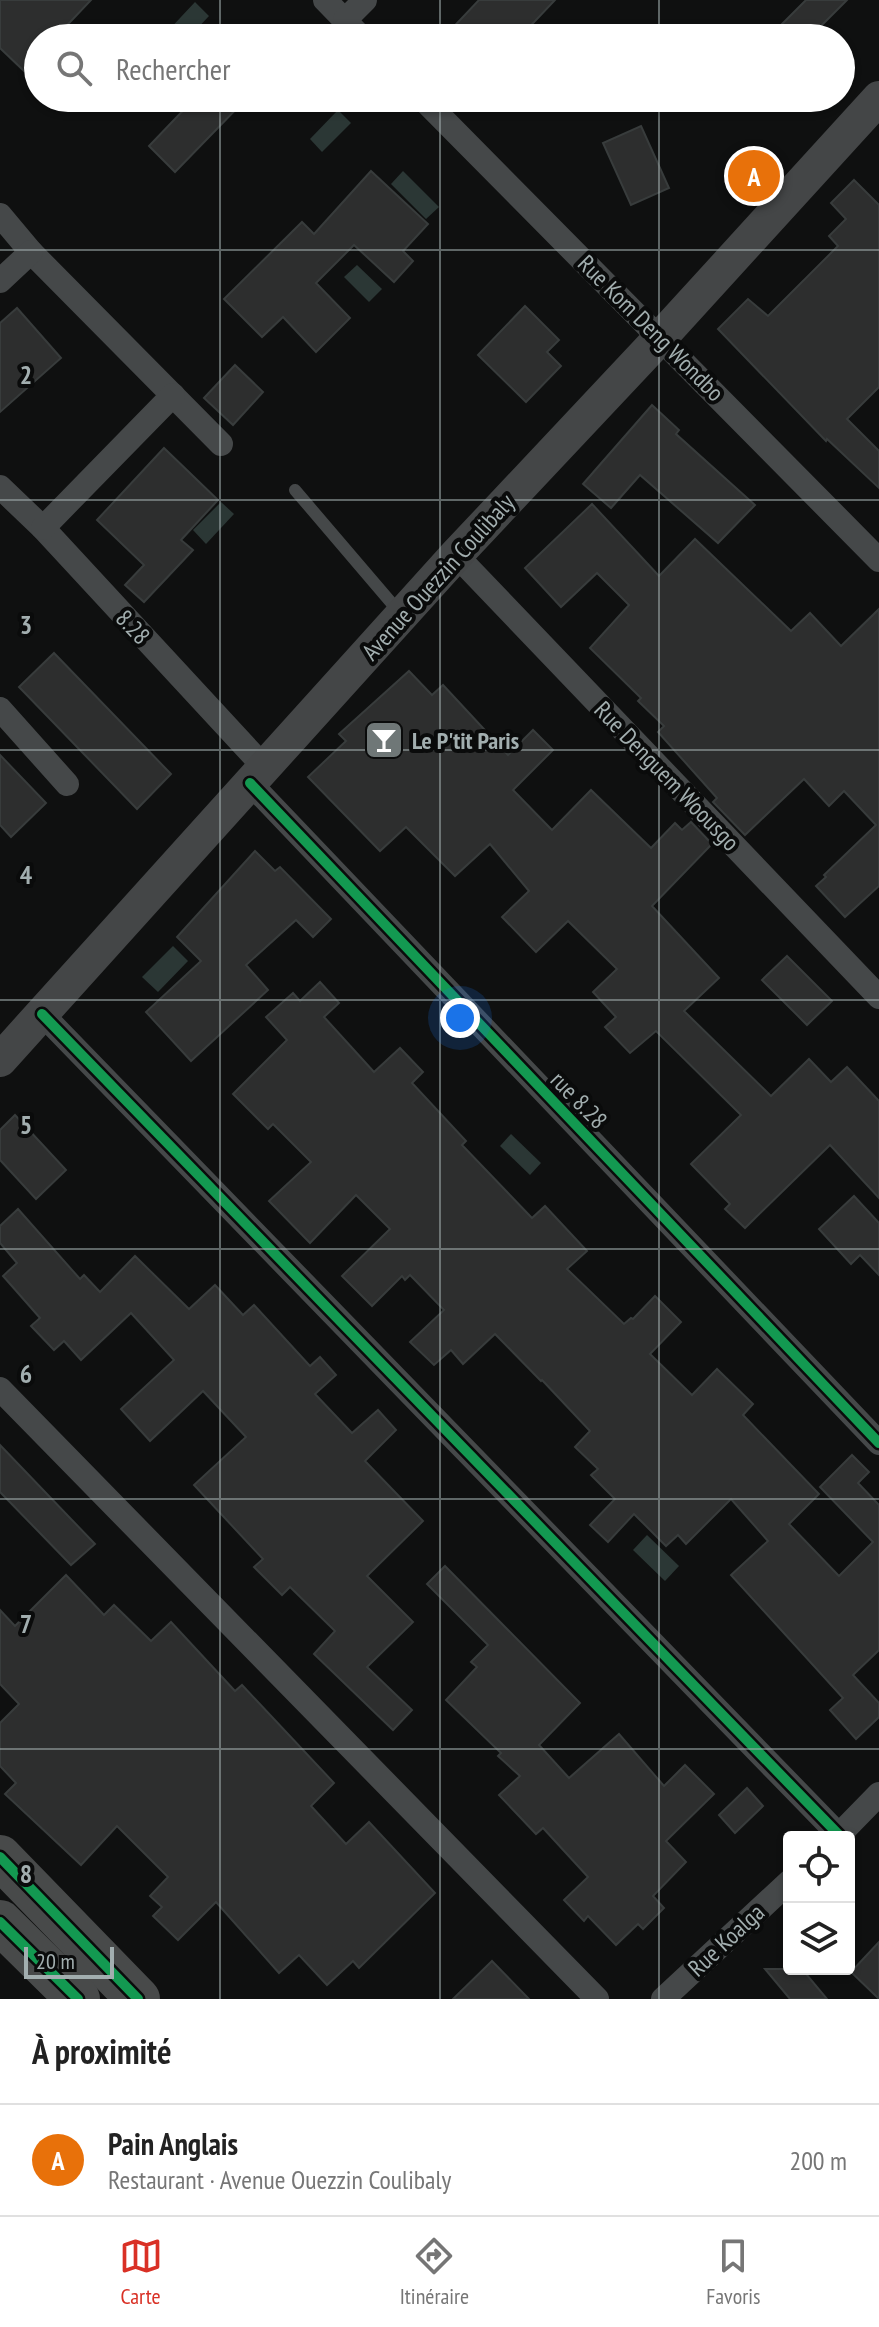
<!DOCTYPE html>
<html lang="fr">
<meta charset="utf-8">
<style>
:root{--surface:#fff;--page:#f2f2f2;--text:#222;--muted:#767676;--line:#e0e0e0;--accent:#d93025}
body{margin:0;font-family:"PT Sans Narrow",sans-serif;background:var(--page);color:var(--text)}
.controls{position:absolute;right:24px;bottom:24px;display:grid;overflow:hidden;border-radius:8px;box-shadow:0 2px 6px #0004}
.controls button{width:72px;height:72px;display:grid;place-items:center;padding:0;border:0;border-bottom:2px solid var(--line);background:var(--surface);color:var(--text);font:40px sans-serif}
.scale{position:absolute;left:24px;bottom:20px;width:90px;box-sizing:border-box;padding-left:8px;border:4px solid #a2aeaf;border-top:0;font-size:22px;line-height:28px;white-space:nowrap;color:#a2aeaf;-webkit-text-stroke:6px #0a0b0b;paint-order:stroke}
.you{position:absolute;left:460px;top:1018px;width:28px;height:28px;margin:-20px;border:6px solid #fff;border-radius:50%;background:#1a73e8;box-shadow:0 0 0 12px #1a73e833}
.badge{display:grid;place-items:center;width:52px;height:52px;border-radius:50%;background:var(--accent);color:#fff;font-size:26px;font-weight:700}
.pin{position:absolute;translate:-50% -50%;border:4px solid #fff;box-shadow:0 2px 8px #0006}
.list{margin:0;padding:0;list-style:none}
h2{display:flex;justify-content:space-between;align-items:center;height:104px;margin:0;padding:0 32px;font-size:34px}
h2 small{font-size:26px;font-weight:400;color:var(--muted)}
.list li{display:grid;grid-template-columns:52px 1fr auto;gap:24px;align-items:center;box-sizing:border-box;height:112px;padding:0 32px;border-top:2px solid var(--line)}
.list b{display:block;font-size:30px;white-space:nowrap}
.list p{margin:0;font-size:26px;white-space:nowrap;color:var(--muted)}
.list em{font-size:26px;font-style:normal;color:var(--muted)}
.icon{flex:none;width:44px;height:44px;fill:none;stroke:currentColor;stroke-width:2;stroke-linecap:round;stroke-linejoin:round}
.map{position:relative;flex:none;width:879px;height:1999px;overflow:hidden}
.search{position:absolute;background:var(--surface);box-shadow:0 2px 6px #0004;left:24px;right:24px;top:24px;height:88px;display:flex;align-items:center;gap:20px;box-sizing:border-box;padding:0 28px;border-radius:44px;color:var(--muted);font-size:30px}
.sheet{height:216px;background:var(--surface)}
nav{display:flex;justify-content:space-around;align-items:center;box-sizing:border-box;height:112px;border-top:2px solid var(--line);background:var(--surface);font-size:22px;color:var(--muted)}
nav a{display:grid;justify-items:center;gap:4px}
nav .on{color:var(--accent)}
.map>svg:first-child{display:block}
.water{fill:#2b3735}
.building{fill:#2d2e2e;stroke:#383c3c;stroke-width:2}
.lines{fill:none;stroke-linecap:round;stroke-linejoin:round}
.lane{stroke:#454849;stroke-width:12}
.street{stroke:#454849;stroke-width:24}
.secondary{stroke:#444647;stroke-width:34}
.highway{stroke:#484a4a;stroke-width:44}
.cycleway-casing{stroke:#0a0b0b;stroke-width:15}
.cycleway{stroke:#139951;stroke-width:10}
.grid{fill:none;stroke:#a2aeaf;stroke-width:2;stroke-opacity:0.55}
.labels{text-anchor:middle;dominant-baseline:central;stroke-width:8;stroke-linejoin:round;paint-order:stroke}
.street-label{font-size:24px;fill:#a2aeaf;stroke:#0a0b0b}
.poi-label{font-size:24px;font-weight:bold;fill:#a2aeaf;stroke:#0a0b0b;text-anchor:start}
.grid-label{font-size:26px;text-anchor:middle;font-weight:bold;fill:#a2aeaf;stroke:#0a0b0b;stroke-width:8;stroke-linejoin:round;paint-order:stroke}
</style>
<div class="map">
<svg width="879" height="1999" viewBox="0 0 879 1999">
<rect width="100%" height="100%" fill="#0f1010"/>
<g class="water">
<path d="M 195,2 L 209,16 L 194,32 L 200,38 L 172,38 L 166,33 Z"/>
<path d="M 338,110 L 351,123 L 322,152 L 310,139 Z"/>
<path d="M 403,171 L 439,207 L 426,219 L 391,184 Z"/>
<path d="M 357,265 L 382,289 L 369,302 L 344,277 Z"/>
<path d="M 221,502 L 234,514 L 206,544 L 193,530 Z"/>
<path d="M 173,946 L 188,961 L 158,992 L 142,977 Z"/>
<path d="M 511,1134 L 541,1163 L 530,1175 L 500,1146 Z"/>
<path d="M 647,1535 L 679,1566 L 665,1581 L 633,1550 Z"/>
</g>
<g class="building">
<path d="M 0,0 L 91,0 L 55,38 L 38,38 L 38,56 L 24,71 L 0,48 Z"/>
<path d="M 479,0 L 555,0 L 519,38 L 443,38 Z"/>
<path d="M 806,0 L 847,0 L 809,38 L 768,38 Z"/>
<path d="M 195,98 L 247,98 L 175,172 L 149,146 Z"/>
<path d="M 641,126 L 669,188 L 631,205 L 603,143 Z"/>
<path d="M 371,171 L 428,224 L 403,251 L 413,261 L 394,282 L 354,245 L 316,283 L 350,318 L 316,352 L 283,317 L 262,337 L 224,299 L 302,222 L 314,234 Z"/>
<path d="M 854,180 L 879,205 L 879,387 L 847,419 L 879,451 L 879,488 L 827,439 L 826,441 L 718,329 L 748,299 L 768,316 L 838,246 L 829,236 L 846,219 L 831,203 Z"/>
<path d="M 525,306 L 559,340 L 547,352 L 561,366 L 526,402 L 478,355 Z"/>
<path d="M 17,308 L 61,358 L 0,412 L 0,323 Z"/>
<path d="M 235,365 L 263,392 L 233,425 L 204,398 Z"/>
<path d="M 652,405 L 679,430 L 676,434 L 755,505 L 718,543 L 640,475 L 611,508 L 583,484 Z"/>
<path d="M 164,448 L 218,500 L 181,540 L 193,550 L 144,602 L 125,585 L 144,565 L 97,520 Z"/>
<path d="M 592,504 L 659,576 L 695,539 L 791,631 L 810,613 L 841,646 L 879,609 L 879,886 L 845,917 L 816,886 L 826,877 L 824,875 L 876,825 L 844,791 L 829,806 L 804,779 L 745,835 L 713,802 L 717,798 L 658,732 L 664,726 L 638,701 L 641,698 L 590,648 L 629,605 L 597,573 L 561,607 L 525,568 Z"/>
<path d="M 54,653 L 171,774 L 137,809 L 19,687 Z"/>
<path d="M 409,671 L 432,695 L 443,685 L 508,755 L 533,730 L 553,750 L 513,790 L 552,830 L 591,790 L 651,848 L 675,823 L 682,830 L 691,822 L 712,844 L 652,906 L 719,978 L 684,1011 L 771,1096 L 809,1059 L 831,1082 L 847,1067 L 879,1101 L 879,1198 L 830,1145 L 745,1228 L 725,1209 L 730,1204 L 691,1164 L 741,1115 L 656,1031 L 630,1053 L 605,1027 L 616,1017 L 593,992 L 617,969 L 568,921 L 536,952 L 502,917 L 529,891 L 490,844 L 455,876 L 406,827 L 380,851 L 308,777 L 346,741 L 339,734 Z"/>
<path d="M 0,755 L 46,803 L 11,837 L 0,825 Z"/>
<path d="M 255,851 L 275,871 L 280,867 L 331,919 L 313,937 L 296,920 L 246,965 L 268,990 L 191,1061 L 146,1012 L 201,961 L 177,937 Z"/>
<path d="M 787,956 L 832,1001 L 807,1025 L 762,980 Z"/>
<path d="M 320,982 L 339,1003 L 324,1017 L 374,1072 L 400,1048 L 423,1072 L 412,1083 L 466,1141 L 462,1145 L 532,1218 L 545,1206 L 587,1251 L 567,1269 L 624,1324 L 631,1318 L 633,1319 L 655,1296 L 681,1322 L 650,1354 L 692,1395 L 717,1369 L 753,1404 L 743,1415 L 819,1494 L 789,1524 L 839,1576 L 873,1542 L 820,1487 L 852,1455 L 869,1472 L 858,1483 L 879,1505 L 879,1650 L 853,1675 L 879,1703 L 879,1717 L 856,1739 L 830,1710 L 843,1698 L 731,1575 L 768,1541 L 731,1499 L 686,1544 L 678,1535 L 666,1546 L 634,1514 L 608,1542 L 590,1525 L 615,1499 L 591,1475 L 598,1469 L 575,1447 L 590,1431 L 542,1380 L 541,1381 L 495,1334 L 463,1364 L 451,1350 L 434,1365 L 410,1342 L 444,1310 L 410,1275 L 405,1280 L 402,1276 L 372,1306 L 342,1276 L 390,1229 L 356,1195 L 310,1243 L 269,1201 L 311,1162 L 273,1124 L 268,1129 L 233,1094 L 287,1040 L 266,1017 L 293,993 L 300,1001 Z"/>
<path d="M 15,1115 L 66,1170 L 36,1199 L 0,1160 L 0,1130 Z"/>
<path d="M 854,1196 L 879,1223 L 879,1275 L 860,1255 L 851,1264 L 819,1229 Z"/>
<path d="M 18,1209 L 80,1279 L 84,1275 L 100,1292 L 135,1256 L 189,1309 L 215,1285 L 243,1315 L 254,1305 L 310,1366 L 320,1357 L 336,1375 L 315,1394 L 352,1433 L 378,1410 L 396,1430 L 365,1461 L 423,1521 L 367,1576 L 413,1622 L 367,1667 L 412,1710 L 393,1730 L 314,1654 L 335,1631 L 290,1587 L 282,1595 L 254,1567 L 263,1559 L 194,1485 L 246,1437 L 203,1391 L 150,1441 L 121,1409 L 174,1360 L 131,1313 L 81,1360 L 64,1341 L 54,1350 L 31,1326 L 40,1318 L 3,1276 L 17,1263 L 0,1243 L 0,1226 Z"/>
<path d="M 0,1445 L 95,1544 L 71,1565 L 0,1492 Z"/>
<path d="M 445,1566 L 580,1703 L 539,1745 L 569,1778 L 619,1734 L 664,1786 L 685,1765 L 714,1794 L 666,1841 L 686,1862 L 653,1896 L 664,1908 L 643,1929 L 638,1924 L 616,1945 L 588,1916 L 584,1921 L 564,1900 L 588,1877 L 543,1828 L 536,1834 L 499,1795 L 520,1776 L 498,1756 L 501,1753 L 446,1700 L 477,1667 L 471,1662 L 488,1645 L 427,1584 Z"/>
<path d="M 66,1575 L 104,1615 L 114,1605 L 151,1641 L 171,1622 L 235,1691 L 242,1685 L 334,1783 L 311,1806 L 346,1844 L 369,1822 L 435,1893 L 359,1968 L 353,1961 L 327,1985 L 299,1955 L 279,1973 L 216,1902 L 178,1940 L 153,1916 L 162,1907 L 150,1896 L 168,1877 L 117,1826 L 81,1865 L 5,1794 L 16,1783 L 0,1766 L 0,1723 L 19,1704 L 0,1684 L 0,1610 L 15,1626 Z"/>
<path d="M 747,1788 L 763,1806 L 735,1833 L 719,1815 Z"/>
<path d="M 879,1942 L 879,1999 L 851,1972 Z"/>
<path d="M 492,1961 L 529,1999 L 453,1999 Z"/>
<path d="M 765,1969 L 802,1969 L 827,1999 L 790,1999 Z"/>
</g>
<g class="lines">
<path class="lane" d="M 295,490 L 400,613"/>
<g class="street">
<path d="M 325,0 L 362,38"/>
<path d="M 345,20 L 365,0"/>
<path d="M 422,98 L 879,560"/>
<path d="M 0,215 L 31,252 L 221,444"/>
<path d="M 0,281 L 31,252"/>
<path d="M 0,487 L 43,528 L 265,768"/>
<path d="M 43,528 L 173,395"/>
<path d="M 456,555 L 879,997"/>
<path d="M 0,709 L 67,784"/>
<path d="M 250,783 L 879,1443"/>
<path d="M 42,1014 L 839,1835"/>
<path d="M 0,1389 L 597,1999"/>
<path d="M 837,1837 L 879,1794"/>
<path d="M 663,1999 L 789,1882"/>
</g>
<path class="secondary" d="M 0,1060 L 456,555 L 661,337 L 879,98"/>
<g class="highway">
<path d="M 0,1857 L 138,1999"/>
<path d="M 0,1922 L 78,1999"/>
</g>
<g class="cycleway-casing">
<g id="cycleway">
<path d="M 250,783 L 879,1443"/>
<path d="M 42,1014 L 839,1835"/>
<path d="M 0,1857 L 138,1999"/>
<path d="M 0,1922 L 78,1999"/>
</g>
</g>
<use href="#cycleway" class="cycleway"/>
</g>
<path class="grid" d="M 220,0 L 220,38M 440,0 L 440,38M 659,0 L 659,38M 220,98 L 220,1999M 440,98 L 440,1999M 659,98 L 659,1999M 0,250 L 879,250M 0,500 L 879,500M 0,750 L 879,750M 0,1000 L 879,1000M 0,1249 L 879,1249M 0,1499 L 879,1499M 0,1749 L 879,1749"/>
<defs>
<g id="bar-square" transform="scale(2)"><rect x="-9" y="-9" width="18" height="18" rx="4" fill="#6f7777" stroke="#0a0b0b"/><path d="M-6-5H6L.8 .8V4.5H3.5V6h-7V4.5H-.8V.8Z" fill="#fff"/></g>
</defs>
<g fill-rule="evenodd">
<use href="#bar-square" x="384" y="740"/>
</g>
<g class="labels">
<g class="street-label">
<text transform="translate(651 328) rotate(45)">Rue Kom Deng Wondbo</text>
<text transform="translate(438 577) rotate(-48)">Avenue Ouezzin Coulibaly</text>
<text transform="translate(133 627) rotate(47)">8.28</text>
<text transform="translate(667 776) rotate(46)">Rue Denguem Woousgo</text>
<text transform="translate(579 1100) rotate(46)">rue 8.28</text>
<text transform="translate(726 1940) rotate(-43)">Rue Koalga</text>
</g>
<g class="poi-label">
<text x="412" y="740">Le P'tit Paris</text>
</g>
</g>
<g class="grid-label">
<text x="26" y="384">2</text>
<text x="26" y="634">3</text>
<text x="26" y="884">4</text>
<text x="26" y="1134">5</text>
<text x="26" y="1383">6</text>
<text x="26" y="1633">7</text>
<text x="26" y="1883">8</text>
</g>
</svg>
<div class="controls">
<button><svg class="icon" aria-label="locate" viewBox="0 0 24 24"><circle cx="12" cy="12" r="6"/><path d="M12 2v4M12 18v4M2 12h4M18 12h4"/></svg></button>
<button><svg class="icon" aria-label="layers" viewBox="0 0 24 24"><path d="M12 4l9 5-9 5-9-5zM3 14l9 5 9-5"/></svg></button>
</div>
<div class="scale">20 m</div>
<div class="you"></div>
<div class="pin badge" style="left:754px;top:176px;background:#e8710a">A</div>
<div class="search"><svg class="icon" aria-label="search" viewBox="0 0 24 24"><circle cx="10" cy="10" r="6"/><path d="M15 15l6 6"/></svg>Rechercher</div>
</div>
<section class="sheet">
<h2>À proximité<small></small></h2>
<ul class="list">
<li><span class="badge" style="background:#e8710a">A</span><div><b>Pain Anglais</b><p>Restaurant · Avenue Ouezzin Coulibaly</p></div><em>200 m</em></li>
</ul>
</section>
<nav>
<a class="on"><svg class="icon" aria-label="map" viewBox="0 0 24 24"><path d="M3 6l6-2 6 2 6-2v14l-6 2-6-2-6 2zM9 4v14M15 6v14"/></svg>Carte</a>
<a><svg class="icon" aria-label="directions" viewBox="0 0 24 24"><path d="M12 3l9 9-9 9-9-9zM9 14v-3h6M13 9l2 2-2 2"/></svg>Itinéraire</a>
<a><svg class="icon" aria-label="saved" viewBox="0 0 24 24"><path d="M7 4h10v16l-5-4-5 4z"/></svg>Favoris</a>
</nav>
